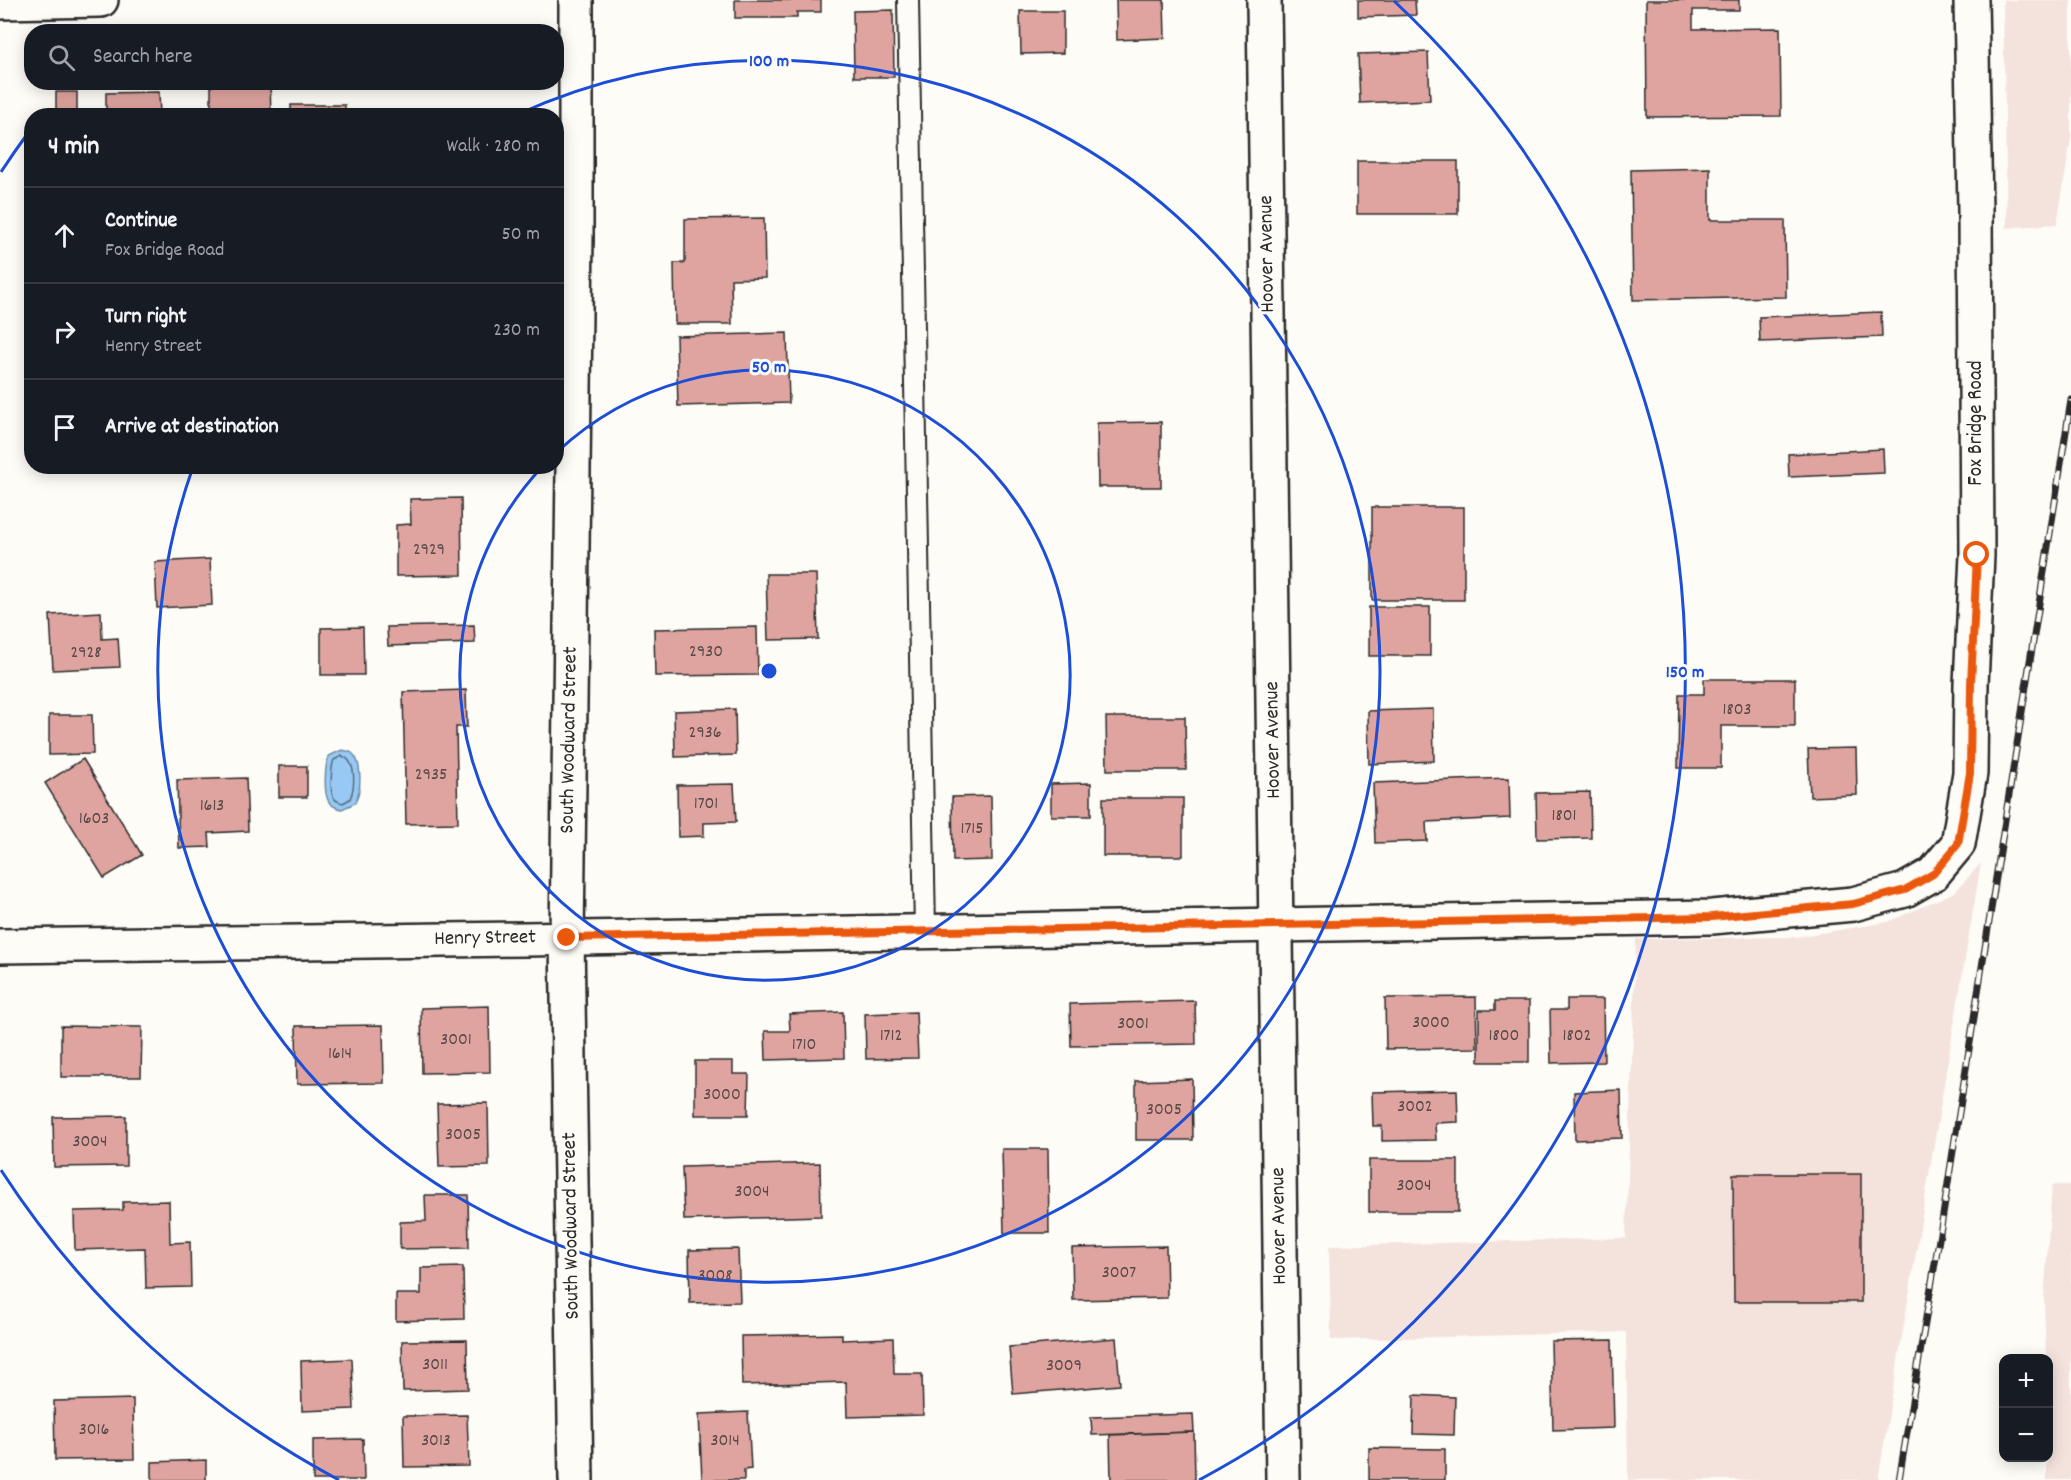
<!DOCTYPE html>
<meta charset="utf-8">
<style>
:root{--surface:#171b24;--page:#20242c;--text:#f1f3f6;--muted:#9ea1a6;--line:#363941}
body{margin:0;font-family:Dekko,sans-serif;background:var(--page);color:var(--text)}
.controls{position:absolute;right:18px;bottom:18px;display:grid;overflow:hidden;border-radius:12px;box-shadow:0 3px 15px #0003}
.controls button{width:54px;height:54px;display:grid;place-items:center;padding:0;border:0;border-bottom:2px solid var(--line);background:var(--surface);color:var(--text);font:30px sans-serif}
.stop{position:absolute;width:18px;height:18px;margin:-14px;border:4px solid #ea580c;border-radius:50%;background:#fff}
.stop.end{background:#ea580c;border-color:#fff;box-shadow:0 2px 6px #0008}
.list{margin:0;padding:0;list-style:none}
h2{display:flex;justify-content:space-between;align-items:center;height:78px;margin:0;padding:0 24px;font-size:26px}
h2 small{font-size:20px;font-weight:400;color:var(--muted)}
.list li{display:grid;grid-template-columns:39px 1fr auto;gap:18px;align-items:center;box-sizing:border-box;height:96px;padding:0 24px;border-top:2px solid var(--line)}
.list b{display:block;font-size:22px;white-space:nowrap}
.list p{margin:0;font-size:20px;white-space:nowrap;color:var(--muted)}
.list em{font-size:20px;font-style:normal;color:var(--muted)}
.icon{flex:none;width:33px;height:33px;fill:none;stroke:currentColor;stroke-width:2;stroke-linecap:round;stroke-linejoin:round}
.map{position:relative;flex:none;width:2071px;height:1480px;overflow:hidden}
.search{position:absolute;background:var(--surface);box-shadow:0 3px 15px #0003;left:24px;top:24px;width:540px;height:66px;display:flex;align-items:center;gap:15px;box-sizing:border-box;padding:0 21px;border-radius:24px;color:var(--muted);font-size:22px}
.panel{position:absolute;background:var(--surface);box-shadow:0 3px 15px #0003;left:24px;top:108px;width:540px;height:366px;border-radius:24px}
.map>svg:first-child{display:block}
.built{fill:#f4e2dd}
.water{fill:#97c9f4;stroke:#6c8aa4;stroke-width:1.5}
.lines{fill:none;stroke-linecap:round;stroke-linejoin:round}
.shore{stroke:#566a7b;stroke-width:1.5}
.building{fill:#dfa49f;stroke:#2b2b2b;stroke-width:1.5}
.lane-casing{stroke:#2b2b2b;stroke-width:24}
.street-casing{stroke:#2b2b2b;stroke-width:38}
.lane{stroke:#fdfcf7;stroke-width:20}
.street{stroke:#fdfcf7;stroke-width:33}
.rail-casing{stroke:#2b2b2b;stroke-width:7}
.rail{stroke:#fdfcf7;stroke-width:4.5;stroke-dasharray:14;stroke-linecap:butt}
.route{stroke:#ea580c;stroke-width:8}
.ring{fill:none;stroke:#1d4ed8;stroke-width:3}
.labels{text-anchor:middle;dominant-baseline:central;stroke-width:6;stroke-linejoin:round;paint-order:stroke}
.number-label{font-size:18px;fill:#584948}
.street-label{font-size:21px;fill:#2b2b2b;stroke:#fdfcf7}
.centre{fill:#1d4ed8;stroke:#fdfcf7;stroke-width:3}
.ring-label{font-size:18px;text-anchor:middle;font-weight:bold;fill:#1d4ed8;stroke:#fdfcf7;stroke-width:6;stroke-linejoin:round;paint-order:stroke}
</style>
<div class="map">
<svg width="2071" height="1480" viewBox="0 0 2071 1480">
<rect width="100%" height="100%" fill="#fdfcf7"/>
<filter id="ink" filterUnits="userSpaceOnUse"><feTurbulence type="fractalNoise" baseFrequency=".0167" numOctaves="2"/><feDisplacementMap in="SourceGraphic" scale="12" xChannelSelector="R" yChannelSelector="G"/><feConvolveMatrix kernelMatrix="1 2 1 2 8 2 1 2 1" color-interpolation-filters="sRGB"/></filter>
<g filter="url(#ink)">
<g class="built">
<path d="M 2003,0 L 2071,0 L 2071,139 L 2057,224 L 2007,228 Z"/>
<path d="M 1981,863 L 1878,1480 L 1628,1480 L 1626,1332 L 1331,1340 L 1329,1246 L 1626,1238 L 1636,939 L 1796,937 L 1888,922 L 1955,892 Z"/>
<path d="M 2052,1185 L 2071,1185 L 2071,1480 L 2047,1480 L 2048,1358 L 2046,1358 L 2044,1301 Z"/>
</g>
<path class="water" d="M 342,750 C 345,751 349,751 352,753 C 363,762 361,792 355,803 L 342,809 C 337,808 332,806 329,802 C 323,793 325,764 329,756 Z"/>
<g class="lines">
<path class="shore" d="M 342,756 C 357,760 355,787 350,799 L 343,803 C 338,801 336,802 333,797 C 330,791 331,766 334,760 Z"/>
</g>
<g class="building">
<path d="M 735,0 L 821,0 L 821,12 L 797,12 L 797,18 L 735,18 Z"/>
<path d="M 1116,0 L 1164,0 L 1165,38 L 1117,40 Z"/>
<path d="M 1358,0 L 1415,0 L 1416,15 L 1358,17 Z"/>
<path d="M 1646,0 L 1739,0 L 1739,10 L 1693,10 L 1693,29 L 1780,28 L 1781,116 L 1647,117 Z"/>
<path d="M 893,10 L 894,77 L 854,77 L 853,11 Z"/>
<path d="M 1020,11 L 1063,11 L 1063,53 L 1021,54 Z"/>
<path d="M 1428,52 L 1430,100 L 1360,103 L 1358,54 Z"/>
<path d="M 270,83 L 271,116 L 211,116 L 211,84 Z"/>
<rect x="56" y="92" width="21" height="24"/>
<path d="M 159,92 L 160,116 L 106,116 L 106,93 Z"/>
<rect x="291" y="105" width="54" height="11"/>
<rect x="1357" y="161" width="101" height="53"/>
<path d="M 1710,168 L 1710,220 L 1785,220 L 1786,297 L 1633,300 L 1631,170 Z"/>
<path d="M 764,218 L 765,278 L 731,279 L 732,324 L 675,324 L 674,263 L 685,263 L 685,219 Z"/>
<path d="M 1881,312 L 1882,337 L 1760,342 L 1759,317 Z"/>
<path d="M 787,333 L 789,403 L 678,406 L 676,336 Z"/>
<path d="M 1161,422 L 1161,487 L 1098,487 L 1097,423 Z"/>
<path d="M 1883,449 L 1884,473 L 1789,477 L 1788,454 Z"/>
<path d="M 402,466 L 436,466 L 437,471 L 402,471 Z"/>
<path d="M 461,498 L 462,575 L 396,576 L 396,525 L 411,524 L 410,499 Z"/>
<rect x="1372" y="507" width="92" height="93"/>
<path d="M 210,559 L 212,605 L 157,608 L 155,562 Z"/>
<path d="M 766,574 L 816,574 L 818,639 L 768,640 Z"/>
<rect x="1369" y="607" width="61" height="49"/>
<path d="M 101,612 L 102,639 L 118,638 L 120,667 L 53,670 L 50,615 Z"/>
<path d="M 474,625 L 475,643 L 388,646 L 387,627 Z"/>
<path d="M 363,627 L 364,675 L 321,675 L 321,628 Z"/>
<path d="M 757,627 L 758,675 L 655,676 L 654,629 Z"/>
<path d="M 1704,679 L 1795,679 L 1795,726 L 1721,726 L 1721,768 L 1678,768 L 1679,694 L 1704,694 Z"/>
<path d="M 466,690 L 467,727 L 456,727 L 458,823 L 406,824 L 403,692 Z"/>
<path d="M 735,709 L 736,755 L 675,757 L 674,711 Z"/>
<path d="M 1433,709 L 1434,761 L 1369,764 L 1368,711 Z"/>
<path d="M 49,715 L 92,715 L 93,754 L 49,755 Z"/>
<path d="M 1106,717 L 1185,717 L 1186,770 L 1107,770 Z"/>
<path d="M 1856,748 L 1857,795 L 1810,797 L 1808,749 Z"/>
<path d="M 83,759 L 142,855 L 104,878 L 45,783 Z"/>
<rect x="279" y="766" width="28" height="31"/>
<path d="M 246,778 L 248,831 L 209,833 L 210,847 L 179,848 L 177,780 Z"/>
<path d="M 1509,778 L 1510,818 L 1426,822 L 1427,841 L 1375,843 L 1373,783 Z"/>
<path d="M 1091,783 L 1091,816 L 1051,816 L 1051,784 Z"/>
<path d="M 734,784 L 736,822 L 704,823 L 704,836 L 678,837 L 677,785 Z"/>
<path d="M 1590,792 L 1591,838 L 1537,839 L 1536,793 Z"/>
<path d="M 991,796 L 992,860 L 953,861 L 952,797 Z"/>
<rect x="1103" y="798" width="80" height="58"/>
<path d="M 1476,997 L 1477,1048 L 1386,1049 L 1385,998 Z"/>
<path d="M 1567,999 L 1603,999 L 1604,1062 L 1551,1063 L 1550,1010 L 1567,1010 Z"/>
<path d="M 1195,1001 L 1196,1044 L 1071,1046 L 1070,1004 Z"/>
<path d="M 1495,1001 L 1529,1001 L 1529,1062 L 1479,1062 L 1479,1010 L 1495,1010 Z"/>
<path d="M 489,1006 L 490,1072 L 422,1073 L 421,1008 Z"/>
<path d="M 843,1012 L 844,1058 L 766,1060 L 765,1031 L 790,1031 L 789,1014 Z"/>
<path d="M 916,1012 L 918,1058 L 866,1059 L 865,1014 Z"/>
<path d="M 383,1025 L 384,1083 L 297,1084 L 296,1026 Z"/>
<path d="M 61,1026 L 142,1027 L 141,1077 L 61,1077 Z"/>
<path d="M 695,1061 L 733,1061 L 733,1074 L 749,1074 L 748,1115 L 695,1115 Z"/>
<path d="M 1192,1079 L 1193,1140 L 1136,1140 L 1136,1081 Z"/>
<path d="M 1457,1090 L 1458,1122 L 1435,1123 L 1436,1140 L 1382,1141 L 1382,1126 L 1373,1126 L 1372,1092 Z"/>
<path d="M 1621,1090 L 1622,1138 L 1575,1140 L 1574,1092 Z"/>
<path d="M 488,1103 L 489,1166 L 439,1167 L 437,1104 Z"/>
<path d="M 126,1116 L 126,1166 L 54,1167 L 53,1117 Z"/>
<path d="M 1002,1149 L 1048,1149 L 1049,1233 L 1004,1233 Z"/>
<rect x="1369" y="1160" width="89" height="52"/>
<path d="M 820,1163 L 821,1216 L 684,1220 L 682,1167 Z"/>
<path d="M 1733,1174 L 1861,1174 L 1861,1302 L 1734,1302 Z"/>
<path d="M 425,1195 L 468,1195 L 469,1248 L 400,1249 L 400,1222 L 426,1221 Z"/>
<path d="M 169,1201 L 170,1243 L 190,1242 L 191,1287 L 146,1288 L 145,1248 L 75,1250 L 74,1211 L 123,1210 L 123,1202 Z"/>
<path d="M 1166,1246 L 1167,1298 L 1073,1300 L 1072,1248 Z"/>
<path d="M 738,1249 L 740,1302 L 690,1303 L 689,1250 Z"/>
<path d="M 463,1267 L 464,1319 L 396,1321 L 396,1294 L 421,1294 L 421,1268 Z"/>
<path d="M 842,1334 L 842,1340 L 893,1338 L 894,1374 L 922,1374 L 923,1415 L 847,1417 L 846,1382 L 742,1385 L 741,1336 Z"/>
<path d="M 1116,1338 L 1120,1385 L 1013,1394 L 1009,1347 Z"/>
<path d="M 467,1340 L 468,1389 L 403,1391 L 402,1341 Z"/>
<path d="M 1612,1340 L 1614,1428 L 1553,1430 L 1551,1341 Z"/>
<path d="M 352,1359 L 354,1409 L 302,1411 L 301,1361 Z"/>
<path d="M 1414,1395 L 1455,1397 L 1454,1435 L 1413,1434 Z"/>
<path d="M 133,1399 L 134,1459 L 55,1460 L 54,1401 Z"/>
<path d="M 748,1412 L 751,1469 L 744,1470 L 744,1480 L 702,1480 L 699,1414 Z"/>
<path d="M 1193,1414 L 1194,1432 L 1092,1435 L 1091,1417 Z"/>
<path d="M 467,1415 L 469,1466 L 404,1467 L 403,1416 Z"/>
<path d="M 1194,1432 L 1195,1480 L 1111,1480 L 1110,1435 Z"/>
<path d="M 363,1439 L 364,1480 L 313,1480 L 313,1440 Z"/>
<path d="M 1369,1448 L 1445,1449 L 1445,1480 L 1369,1480 Z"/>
<path d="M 206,1460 L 206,1480 L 152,1480 L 152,1462 Z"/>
</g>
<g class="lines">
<g class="lane-casing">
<path id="lane" d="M 908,0 L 925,930"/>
</g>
<g class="street-casing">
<g id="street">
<path d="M 576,0 L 576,235 L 567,938 L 576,1480"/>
<path d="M 1264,0 L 1283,1480"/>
<path d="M 0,2 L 101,0"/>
<path d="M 0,946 L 526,939 L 1712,917 L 1853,904 L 1905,890 L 1933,874 L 1958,844 L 1970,773 L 1971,684 L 1977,555 L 1975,210 L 1971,0"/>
</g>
</g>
<use href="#lane" class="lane"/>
<use href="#street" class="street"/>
<g class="rail-casing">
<path id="rail" d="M 1899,1480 L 1943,1215 L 2071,400"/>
</g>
<use href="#rail" class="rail"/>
</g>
</g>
<g class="lines" filter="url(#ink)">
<path class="route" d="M 567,938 L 1712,917 L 1853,904 L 1905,890 L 1933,874 L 1958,844 L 1970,773 L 1971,684 L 1977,555"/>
</g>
<g class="ring">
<path d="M557 452A305 305 0 1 1 542 467"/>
<path d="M516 115A611 611 0 1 1 193 467"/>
<path d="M339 1480A916 916 0 0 1 1 1170M1 172A916 916 0 0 1 28 133M1394 1A916 916 0 0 1 1199 1480"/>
</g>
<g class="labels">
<g class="number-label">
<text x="429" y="550">2929</text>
<text x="706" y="652">2930</text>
<text x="86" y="653">2928</text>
<text x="1737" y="710">1803</text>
<text x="705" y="733">2936</text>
<text x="431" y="775">2935</text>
<text x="706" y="804">1701</text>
<text x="212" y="806">1613</text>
<text x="1564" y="816">1801</text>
<text x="94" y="819">1603</text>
<text x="972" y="829">1715</text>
<text x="1431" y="1023">3000</text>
<text x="1133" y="1024">3001</text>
<text x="891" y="1036">1712</text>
<text x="1504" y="1036">1800</text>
<text x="1577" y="1036">1802</text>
<text x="456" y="1040">3001</text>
<text x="804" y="1045">1710</text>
<text x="340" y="1054">1614</text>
<text x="722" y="1095">3000</text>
<text x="1415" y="1107">3002</text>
<text x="1164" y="1110">3005</text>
<text x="463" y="1135">3005</text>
<text x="90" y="1142">3004</text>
<text x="1414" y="1186">3004</text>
<text x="752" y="1192">3004</text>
<text x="1119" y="1273">3007</text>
<text x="715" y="1276">3008</text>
<text x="435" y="1365">3011</text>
<text x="1064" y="1366">3009</text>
<text x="94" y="1430">3016</text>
<text x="436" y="1441">3013</text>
<text x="725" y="1441">3014</text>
</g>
<g class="street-label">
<text transform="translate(1268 254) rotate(-91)">Hoover Avenue</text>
<text transform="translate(1977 423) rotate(-90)">Fox Bridge Road</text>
<text transform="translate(570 740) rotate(-89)">South Woodward Street</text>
<text transform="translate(1274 740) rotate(-91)">Hoover Avenue</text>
<text transform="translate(485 939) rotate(-1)">Henry Street</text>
<text transform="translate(572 1226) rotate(-91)">South Woodward Street</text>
<text transform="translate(1280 1226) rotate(-91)">Hoover Avenue</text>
</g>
</g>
<circle cx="769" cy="671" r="9" class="centre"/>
<g class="ring-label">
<text x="769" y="66">100 m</text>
<text x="769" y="372">50 m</text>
<text x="1685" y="677">150 m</text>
</g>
</svg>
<div class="controls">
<button>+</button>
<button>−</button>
</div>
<div class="stop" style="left:1977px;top:555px"></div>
<div class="stop end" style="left:567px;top:938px"></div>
<div class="search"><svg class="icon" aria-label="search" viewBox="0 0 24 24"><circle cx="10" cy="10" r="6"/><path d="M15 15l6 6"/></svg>Search here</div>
<section class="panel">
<h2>4 min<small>Walk · 280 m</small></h2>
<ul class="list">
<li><svg class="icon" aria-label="ahead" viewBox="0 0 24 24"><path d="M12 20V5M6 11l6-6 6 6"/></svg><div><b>Continue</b><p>Fox Bridge Road</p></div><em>50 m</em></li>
<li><svg class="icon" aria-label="right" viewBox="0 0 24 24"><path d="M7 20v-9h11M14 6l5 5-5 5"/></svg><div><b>Turn right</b><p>Henry Street</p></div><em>230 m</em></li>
<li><svg class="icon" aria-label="arrive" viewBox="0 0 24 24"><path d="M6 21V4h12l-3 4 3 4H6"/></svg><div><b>Arrive at destination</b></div></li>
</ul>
</section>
</div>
